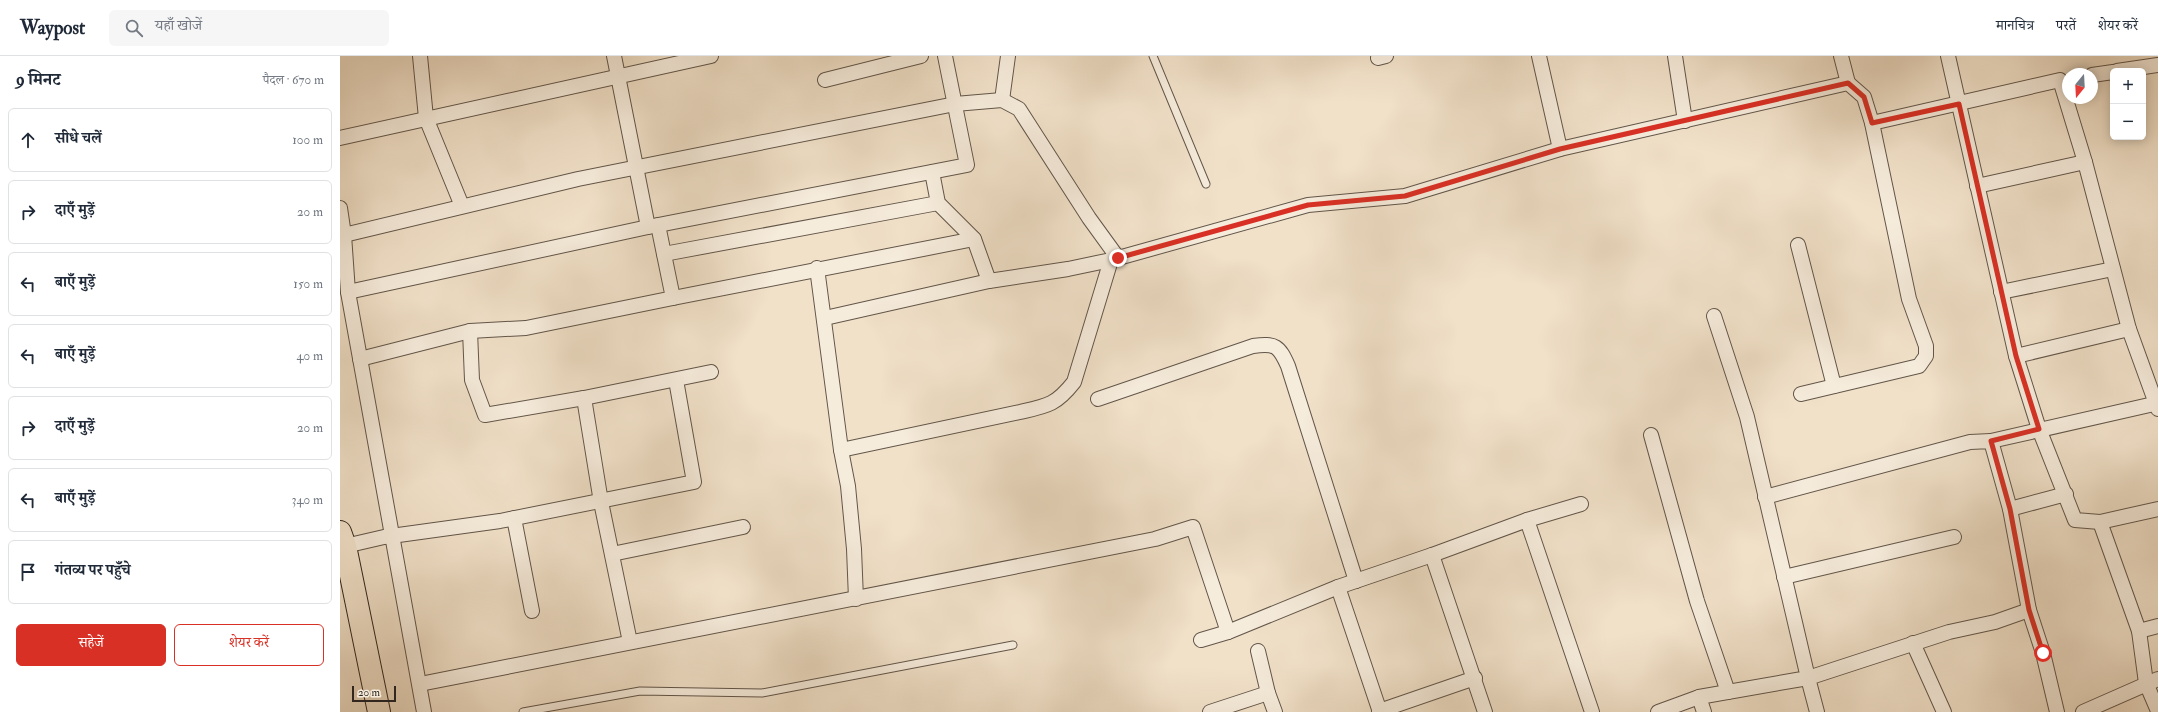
<!DOCTYPE html>
<html lang="hi">
<meta charset="utf-8">
<style>
:root{--surface:#fff;--page:#f6f6f7;--text:#1f2937;--muted:#747a83;--line:#e0e1e3;--accent:#d93025}
body{margin:0;font-family:"IM FELL Double Pica","Noto Serif Devanagari",serif;background:var(--page);color:var(--text)}
.controls{position:absolute;right:12px;top:12px;display:grid;overflow:hidden;border-radius:6px;box-shadow:0 2px 10px #0003}
.controls button{width:36px;height:36px;display:grid;place-items:center;padding:0;border:0;border-bottom:1px solid var(--line);background:var(--surface);color:var(--text);font:20px sans-serif}
.compass{position:absolute;left:1722px;top:12px;width:36px;height:36px;border-radius:50%;background:var(--surface);box-shadow:0 2px 10px #0003;rotate:198deg}
.scale{position:absolute;left:12px;bottom:10px;width:44px;box-sizing:border-box;padding-left:4px;border:2px solid #32271f;border-top:0;font-size:11px;line-height:14px;white-space:nowrap;color:#32271f;-webkit-text-stroke:3px #f6ecdc;paint-order:stroke}
.stop{position:absolute;width:12px;height:12px;margin:-9px;border:3px solid #d93025;border-radius:50%;background:#fff}
.stop.end{background:#d93025;border-color:#fff;box-shadow:0 1px 4px #0008}
.list{margin:0;padding:0;list-style:none}
h2{display:flex;justify-content:space-between;align-items:center;height:52px;margin:0;padding:0 16px;font-size:17px}
h2 small{font-size:13px;font-weight:400;color:var(--muted)}
.list li{display:grid;grid-template-columns:26px 1fr auto;gap:12px;align-items:center;box-sizing:border-box;height:64px;margin:0 8px 8px;padding:0 8px;border:1px solid var(--line);border-radius:6px}
.list b{display:block;font-size:15px;white-space:nowrap}
.list em{font-size:13px;font-style:normal;color:var(--muted)}
.actions{display:flex;gap:8px;padding:12px 16px}
.actions a{flex:1;padding:9px 0;border:1px solid var(--accent);border-radius:6px;text-align:center;font-size:14px;color:var(--accent)}
.actions .main{background:var(--accent);color:#fff}
.icon{flex:none;width:22px;height:22px;fill:none;stroke:currentColor;stroke-width:2;stroke-linecap:round;stroke-linejoin:round}
.map{position:relative;flex:none;width:1818px;height:656px;overflow:hidden}
header{display:flex;align-items:center;gap:24px;box-sizing:border-box;height:56px;padding:0 20px;background:var(--surface);border-bottom:1px solid var(--line)}
header strong{font-size:19px}
nav{display:flex;gap:22px;margin-inline-start:auto;font-size:14px}
.search{width:280px;height:36px;background:var(--page);display:flex;align-items:center;gap:10px;box-sizing:border-box;padding:0 14px;border-radius:6px;color:var(--muted);font-size:15px}
main{display:flex}
aside{flex:1;background:var(--surface)}
.map>svg:first-child{display:block}
.lines{fill:none;stroke-linecap:round;stroke-linejoin:round}
.service-casing{stroke:#62564a;stroke-width:9}
.minor-casing{stroke:#62564a;stroke-width:16}
.trunk-casing{stroke:#32271f;stroke-width:24}
.service{stroke:#f6ecdc;stroke-width:7}
.minor{stroke:#f6ecdc;stroke-width:14}
.trunk{stroke:#f1e1c9;stroke-width:22}
.route{stroke:#d93025;stroke-width:5}
</style>
<header>
<strong>Waypost</strong>
<div class="search"><svg class="icon" aria-label="search" viewBox="0 0 24 24"><circle cx="10" cy="10" r="6"/><path d="M15 15l6 6"/></svg>यहाँ खोजें</div>
<nav><a>मानचित्र</a><a>परतें</a><a>शेयर करें</a></nav>
</header>
<main>
<aside>
<h2>9 मिनट<small>पैदल · 670 m</small></h2>
<ul class="list">
<li><svg class="icon" aria-label="ahead" viewBox="0 0 24 24"><path d="M12 20V5M6 11l6-6 6 6"/></svg><div><b>सीधे चलें</b></div><em>100 m</em></li>
<li><svg class="icon" aria-label="right" viewBox="0 0 24 24"><path d="M7 20v-9h11M14 6l5 5-5 5"/></svg><div><b>दाएँ मुड़ें</b></div><em>20 m</em></li>
<li><svg class="icon" aria-label="left" viewBox="0 0 24 24"><path d="M17 20v-9H6M10 6l-5 5 5 5"/></svg><div><b>बाएँ मुड़ें</b></div><em>150 m</em></li>
<li><svg class="icon" aria-label="left" viewBox="0 0 24 24"><path d="M17 20v-9H6M10 6l-5 5 5 5"/></svg><div><b>बाएँ मुड़ें</b></div><em>40 m</em></li>
<li><svg class="icon" aria-label="right" viewBox="0 0 24 24"><path d="M7 20v-9h11M14 6l5 5-5 5"/></svg><div><b>दाएँ मुड़ें</b></div><em>20 m</em></li>
<li><svg class="icon" aria-label="left" viewBox="0 0 24 24"><path d="M17 20v-9H6M10 6l-5 5 5 5"/></svg><div><b>बाएँ मुड़ें</b></div><em>340 m</em></li>
<li><svg class="icon" aria-label="arrive" viewBox="0 0 24 24"><path d="M6 21V4h12l-3 4 3 4H6"/></svg><div><b>गंतव्य पर पहुँचे</b></div></li>
</ul>
<div class="actions"><a class="main">सहेजें</a><a>शेयर करें</a></div>
</aside>
<div class="map">
<svg width="1818" height="656" viewBox="0 0 1818 656">
<rect width="100%" height="100%" fill="#f1e1c9"/>
<filter id="stains"><feTurbulence type="fractalNoise" baseFrequency=".005" numOctaves="4"/><feColorMatrix values="0 0 0 0 .2 0 0 0 0 .09 0 0 0 0 .02 0 0 0 .5 -.17"/></filter>
<radialGradient id="worn" r=".72"><stop offset=".6" stop-color="#630" stop-opacity="0"/><stop offset="1" stop-color="#630" stop-opacity=".3"/></radialGradient>
<g class="lines">
<g class="service-casing">
<g id="service">
<path d="M 813,0 L 866,128"/>
<path d="M 183,656 L 300,635 L 422,637 L 673,589"/>
</g>
</g>
<g class="minor-casing">
<g id="minor">
<path d="M 80,0 L 86,62 L 122,150"/>
<path d="M 274,0 L 308,171"/>
<path d="M 1199,0 L 1220,93"/>
<path d="M 1335,0 L 1345,65"/>
<path d="M 1501,0 L 1508,27"/>
<path d="M 1608,0 L 1676,300 L 1699,373 L 1735,464 L 1760,466 L 1818,453"/>
<path d="M 1038,2 L 1046,0"/>
<path d="M 1777,15 L 1818,9"/>
<path d="M 1752,19 L 1773,16"/>
<path d="M 485,24 L 581,0"/>
<path d="M 662,44 L 668,0"/>
<path d="M 1532,67 L 1720,24 L 1745,106 L 1789,273 L 1818,353"/>
<path d="M 0,82 L 371,0"/>
<path d="M 592,116 L 598,147 L 634,183 L 649,225"/>
<path d="M 1637,130 L 1745,106"/>
<path d="M 0,152 L 4,179 L 8,236 L 84,656"/>
<path d="M 0,180 L 238,123 L 615,48 L 662,44 L 679,53 L 749,162 L 778,202"/>
<path d="M 1458,189 L 1494,330"/>
<path d="M 324,198 L 598,147"/>
<path d="M 477,212 L 501,394 L 508,430 L 514,493 L 516,543"/>
<path d="M 8,236 L 308,171 L 627,109 L 605,0"/>
<path d="M 1661,236 L 1773,213"/>
<path d="M 333,242 L 634,183"/>
<path d="M 485,262 L 649,225 L 728,213 L 771,204 L 968,149 L 1065,140 L 1220,93 L 1508,27 L 1524,41 L 1532,67 L 1569,243 L 1586,290 L 1586,300 L 1579,310 L 1461,338"/>
<path d="M 130,275 L 132,324 L 145,359 L 244,342 L 371,316"/>
<path d="M 1676,300 L 1789,273"/>
<path d="M 20,303 L 130,275 L 186,272 L 333,242 L 318,169"/>
<path d="M 244,342 L 261,446 L 290,586"/>
<path d="M 758,343 L 913,290 C 936,287 939,290 948,310 L 1016,525"/>
<path d="M 1311,379 L 1357,545 L 1388,636"/>
<path d="M 1651,385 L 1818,347"/>
<path d="M 501,394 L 680,356 C 707,350 716,349 734,326 L 771,204"/>
<path d="M 1425,441 L 1630,386 L 1651,385 L 1670,453 L 1689,554 L 1703,597 L 1717,656"/>
<path d="M 1670,453 L 1726,438"/>
<path d="M 174,462 L 192,555"/>
<path d="M 1187,464 L 1241,448"/>
<path d="M 1760,466 L 1799,575 L 1806,627 L 1818,655"/>
<path d="M 5,490 L 44,481 L 160,465 L 354,426 L 336,324"/>
<path d="M 272,498 L 403,471"/>
<path d="M 1092,499 L 1145,656"/>
<path d="M 1444,521 L 1614,481"/>
<path d="M 998,531 L 1040,656"/>
<path d="M 1799,575 L 1818,570"/>
<path d="M 861,584 L 888,576 L 998,531 L 1092,499 L 1187,464 L 1252,656"/>
<path d="M 1573,587 L 1604,656"/>
<path d="M 918,595 L 928,637 L 935,656"/>
<path d="M 80,628 L 815,483 L 853,471 L 888,576"/>
<path d="M 1039,655 L 1135,622"/>
<path d="M 870,656 L 928,637"/>
<path d="M 1318,656 L 1359,641"/>
<path d="M 1364,656 L 1359,641 L 1468,622 L 1407,361 L 1374,260"/>
<path d="M 1477,656 L 1468,622 L 1609,576 L 1655,566 L 1689,554"/>
<path d="M 1743,656 L 1818,623"/>
</g>
</g>
<g class="trunk-casing">
<path id="trunk" d="M 0,476 L 5,490 L 39,656"/>
</g>
<use href="#service" class="service"/>
<use href="#minor" class="minor"/>
<use href="#trunk" class="trunk"/>
</g>
<g class="lines">
<path class="route" d="M 778,202 L 968,149 L 1065,140 L 1220,93 L 1508,27 L 1524,41 L 1532,67 L 1619,48 L 1676,300 L 1699,373 L 1651,385 L 1670,453 L 1689,554 L 1703,597"/>
</g>
<rect width="100%" height="100%" filter="url(#stains)"/>
<rect width="100%" height="100%" fill="url(#worn)"/>
</svg>
<div class="controls">
<button>+</button>
<button>−</button>
</div>
<svg class="compass" viewBox="-18 -18 36 36"><path d="M0-13l5 13h-10z" fill="#e53935"/><path d="M0 13l5-13h-10z" fill="#747a83"/></svg>
<div class="scale">20 m</div>
<div class="stop" style="left:1703px;top:597px"></div>
<div class="stop end" style="left:778px;top:202px"></div>
</div>
</main>
